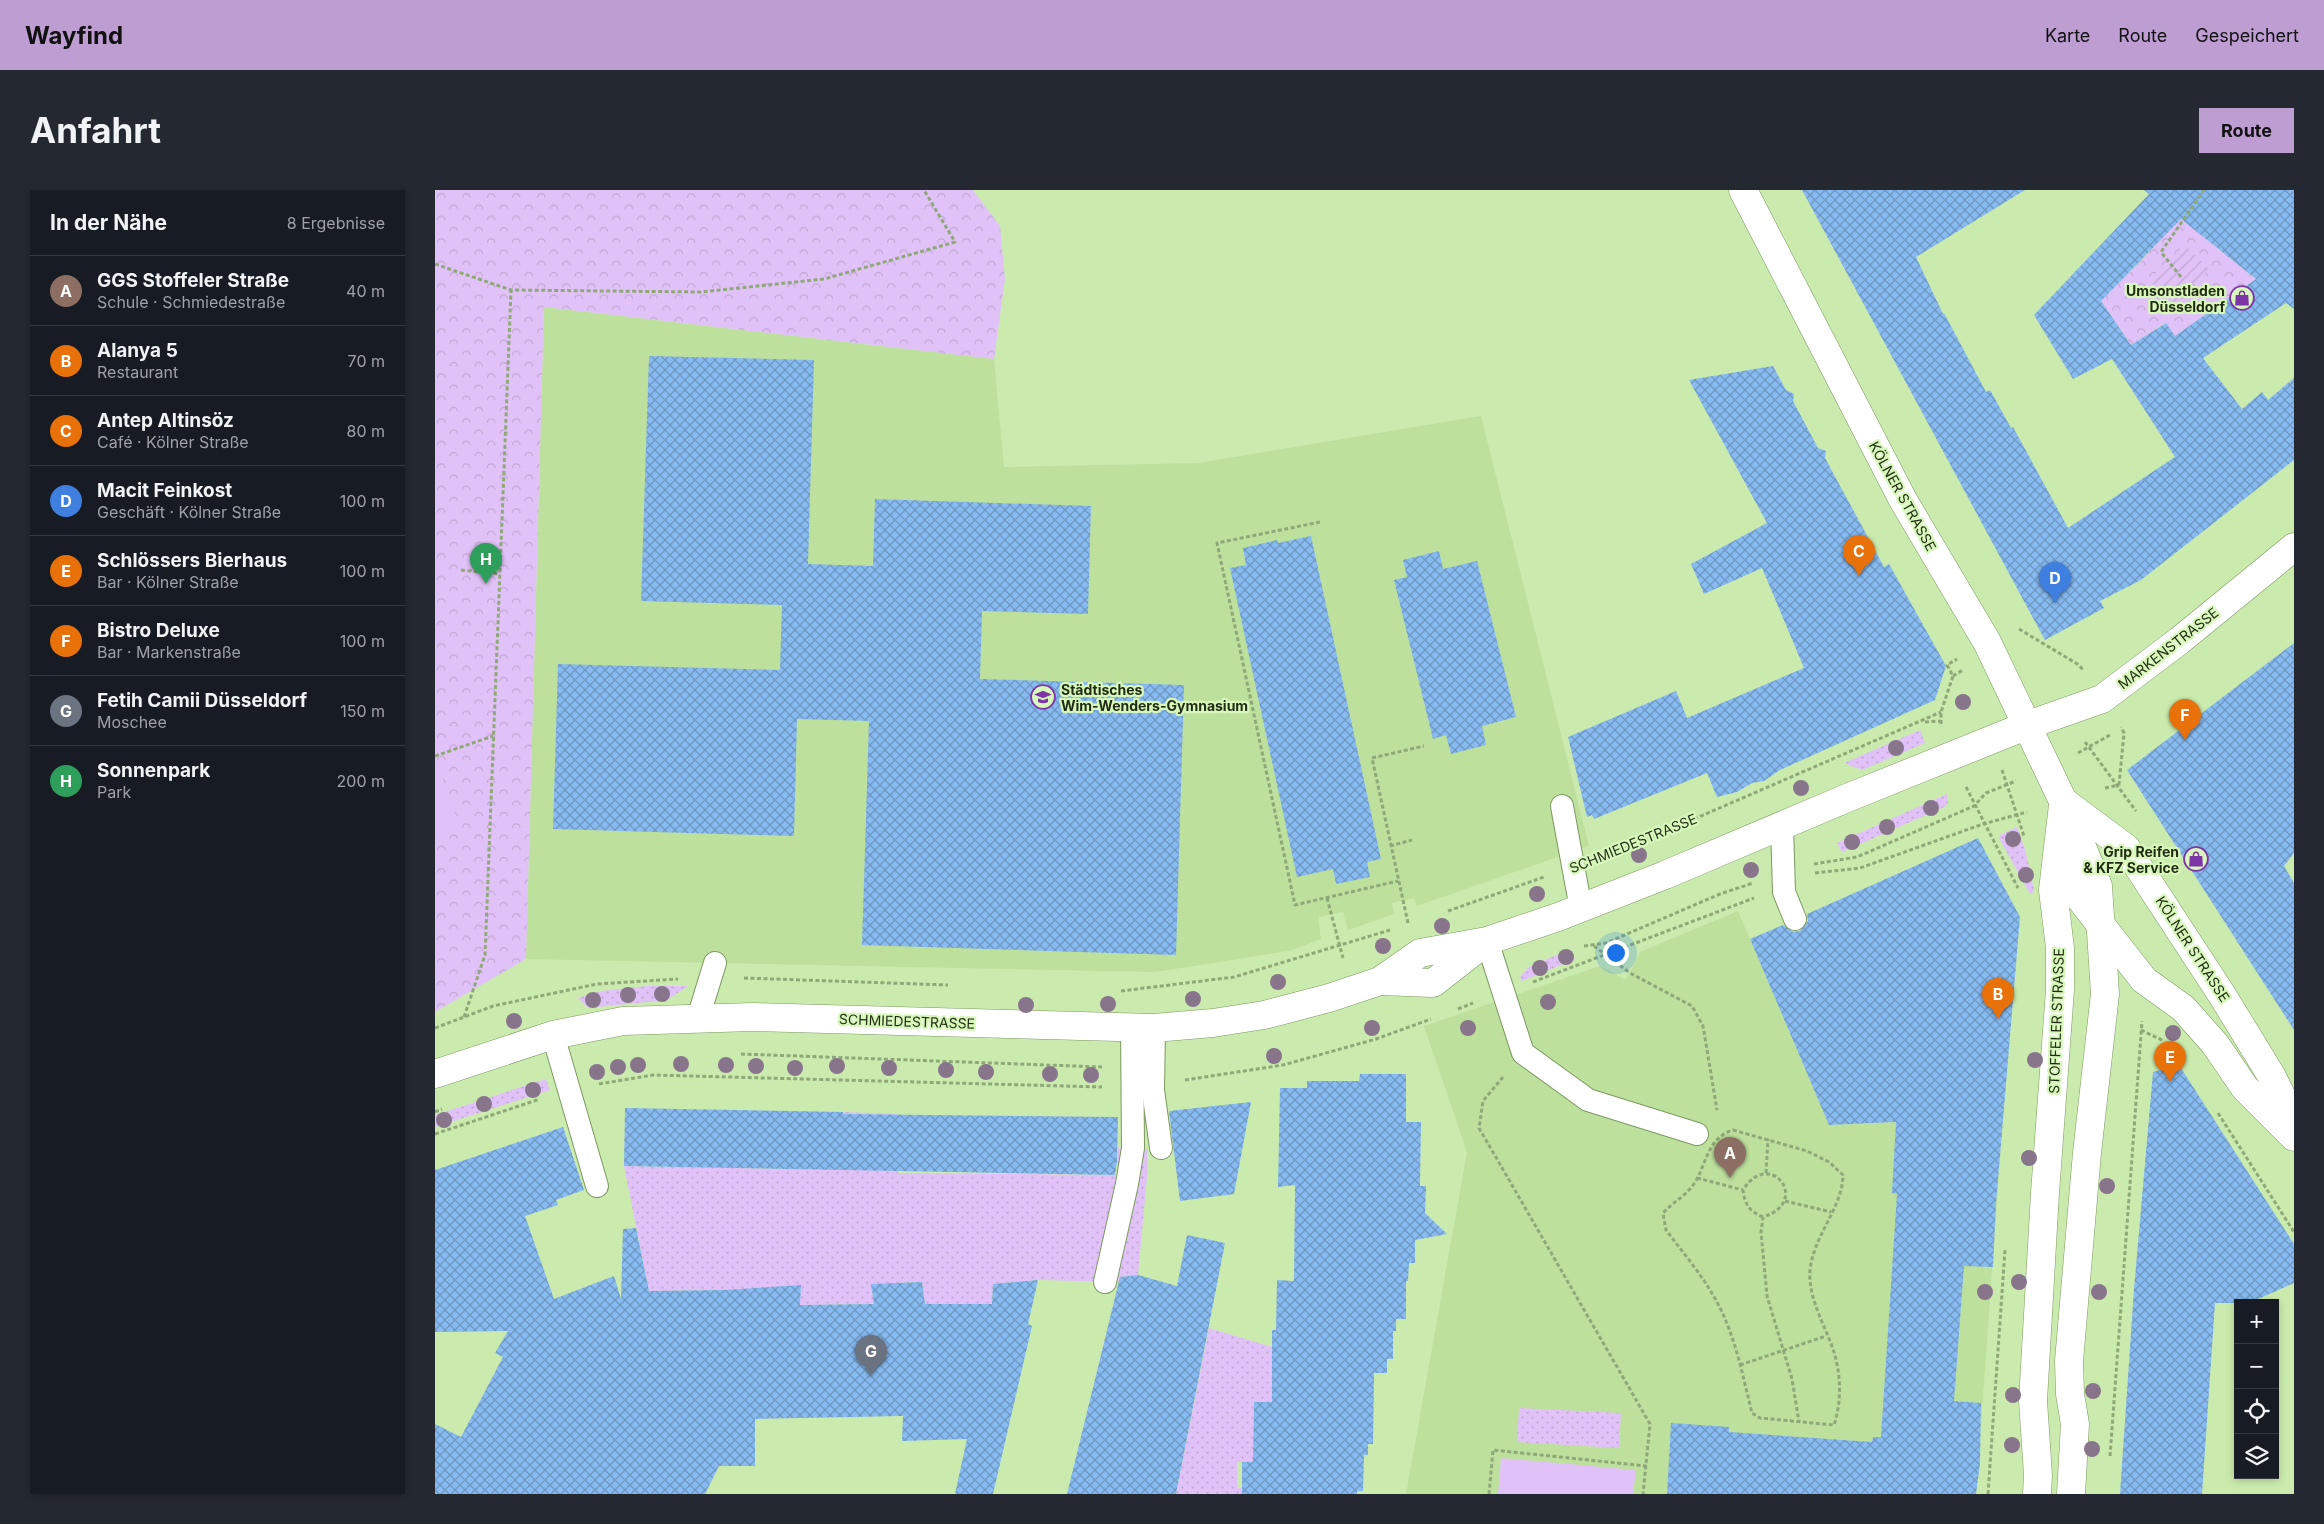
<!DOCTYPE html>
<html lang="de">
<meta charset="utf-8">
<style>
:root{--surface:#171b24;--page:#242831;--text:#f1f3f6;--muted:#9ea1a6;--line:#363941;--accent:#bd9dd2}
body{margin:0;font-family:Inter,sans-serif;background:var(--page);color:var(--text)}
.controls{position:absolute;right:15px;bottom:15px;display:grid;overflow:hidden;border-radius:0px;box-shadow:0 2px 8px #0003}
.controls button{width:45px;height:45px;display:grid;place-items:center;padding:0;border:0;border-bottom:1px solid var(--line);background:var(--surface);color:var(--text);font:25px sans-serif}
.you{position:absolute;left:1180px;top:762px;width:18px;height:18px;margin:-12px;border:4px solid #fff;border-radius:50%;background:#1a73e8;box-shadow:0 0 0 8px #1a73e833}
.badge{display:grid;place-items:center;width:32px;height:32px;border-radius:50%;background:var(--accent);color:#fff;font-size:16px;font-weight:700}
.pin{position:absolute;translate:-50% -41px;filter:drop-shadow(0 1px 2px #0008)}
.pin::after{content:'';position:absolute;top:26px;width:18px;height:15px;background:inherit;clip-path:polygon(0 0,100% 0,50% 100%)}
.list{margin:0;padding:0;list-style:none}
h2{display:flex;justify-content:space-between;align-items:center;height:65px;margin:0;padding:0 20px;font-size:21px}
h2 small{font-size:16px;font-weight:400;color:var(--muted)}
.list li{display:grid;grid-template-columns:32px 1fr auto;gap:15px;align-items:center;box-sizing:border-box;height:70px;padding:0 20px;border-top:1px solid var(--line)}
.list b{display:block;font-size:19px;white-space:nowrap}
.list p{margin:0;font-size:16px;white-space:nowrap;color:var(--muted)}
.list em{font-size:16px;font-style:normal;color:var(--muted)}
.icon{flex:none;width:28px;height:28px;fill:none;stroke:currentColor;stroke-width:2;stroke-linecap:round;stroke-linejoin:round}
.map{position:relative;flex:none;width:1859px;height:1304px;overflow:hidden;border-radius:0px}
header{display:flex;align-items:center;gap:30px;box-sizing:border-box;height:70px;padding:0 25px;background:var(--accent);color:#111}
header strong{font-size:24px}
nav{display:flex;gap:28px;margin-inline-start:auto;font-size:18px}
.intro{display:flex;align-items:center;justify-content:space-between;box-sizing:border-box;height:120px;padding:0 30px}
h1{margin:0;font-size:35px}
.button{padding:12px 22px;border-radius:0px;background:var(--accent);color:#111;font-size:18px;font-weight:700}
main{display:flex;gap:30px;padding:0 30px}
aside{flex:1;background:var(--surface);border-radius:0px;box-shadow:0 2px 8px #0003}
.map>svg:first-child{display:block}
.built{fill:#bde09d}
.grass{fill:url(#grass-dots)}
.park{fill:url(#park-crowns)}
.garden{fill:url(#garden-furrows)}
.pitch{fill:#e1c2f8}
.building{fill:url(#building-cross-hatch);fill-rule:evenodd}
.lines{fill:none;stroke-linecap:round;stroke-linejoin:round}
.service-casing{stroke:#7c9960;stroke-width:24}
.tertiary-casing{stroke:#7c9960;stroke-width:29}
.secondary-casing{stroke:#7c9960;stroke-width:29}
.path{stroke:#8fa878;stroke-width:3;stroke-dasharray:4 2.5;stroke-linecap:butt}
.service{stroke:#fff;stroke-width:22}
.tertiary{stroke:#fff;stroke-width:28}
.secondary{stroke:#fff;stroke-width:28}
.tree{fill:#88758c}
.labels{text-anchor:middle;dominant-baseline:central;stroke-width:4.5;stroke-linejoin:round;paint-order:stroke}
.poi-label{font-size:14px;font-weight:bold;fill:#1f2b13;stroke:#d8f8bb;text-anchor:end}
.street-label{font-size:14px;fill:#1f2b13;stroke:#d8f8bb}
</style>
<header>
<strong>Wayfind</strong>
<nav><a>Karte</a><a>Route</a><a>Gespeichert</a></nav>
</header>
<div class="intro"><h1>Anfahrt</h1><a class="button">Route</a></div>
<main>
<aside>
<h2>In der Nähe<small>8 Ergebnisse</small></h2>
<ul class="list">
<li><span class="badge" style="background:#8d6e63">A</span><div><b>GGS Stoffeler Straße</b><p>Schule · Schmiedestraße</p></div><em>40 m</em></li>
<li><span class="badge" style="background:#e8710a">B</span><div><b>Alanya 5</b><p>Restaurant</p></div><em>70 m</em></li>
<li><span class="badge" style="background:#e8710a">C</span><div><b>Antep Altinsöz</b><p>Café · Kölner Straße</p></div><em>80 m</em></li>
<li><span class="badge" style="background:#3f7fe0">D</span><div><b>Macit Feinkost</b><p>Geschäft · Kölner Straße</p></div><em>100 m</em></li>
<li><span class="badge" style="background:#e8710a">E</span><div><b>Schlössers Bierhaus</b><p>Bar · Kölner Straße</p></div><em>100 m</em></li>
<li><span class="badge" style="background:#e8710a">F</span><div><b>Bistro Deluxe</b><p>Bar · Markenstraße</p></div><em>100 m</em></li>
<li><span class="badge" style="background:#6b7280">G</span><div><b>Fetih Camii Düsseldorf</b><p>Moschee</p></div><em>150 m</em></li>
<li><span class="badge" style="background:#2e9e5b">H</span><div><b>Sonnenpark</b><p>Park</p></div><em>200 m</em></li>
</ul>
</aside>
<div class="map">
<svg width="1859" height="1304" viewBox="0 0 1859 1304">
<defs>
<pattern id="grass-dots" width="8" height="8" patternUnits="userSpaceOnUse" patternTransform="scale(1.25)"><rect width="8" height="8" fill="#e1c2f8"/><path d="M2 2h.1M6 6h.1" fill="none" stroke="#c1a7d4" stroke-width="1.8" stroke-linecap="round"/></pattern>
<pattern id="park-crowns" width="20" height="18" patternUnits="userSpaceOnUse" patternTransform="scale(1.25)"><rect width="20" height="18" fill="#e1c2f8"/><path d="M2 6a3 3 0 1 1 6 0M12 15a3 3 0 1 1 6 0" fill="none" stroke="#c1a7d4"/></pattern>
<pattern id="garden-furrows" width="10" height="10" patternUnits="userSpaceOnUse" patternTransform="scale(1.25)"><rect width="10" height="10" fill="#e1c2f8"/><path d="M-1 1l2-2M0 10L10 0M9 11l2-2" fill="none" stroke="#c1a7d4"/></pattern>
<pattern id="building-cross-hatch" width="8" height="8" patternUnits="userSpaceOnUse" patternTransform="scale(1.25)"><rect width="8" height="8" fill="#87bbf1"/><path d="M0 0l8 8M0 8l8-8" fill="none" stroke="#6e98c2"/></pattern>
</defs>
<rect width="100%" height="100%" fill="#cbebae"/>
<g class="built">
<path d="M 109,117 L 559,169 L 569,277 L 763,273 L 1046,226 L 1154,656 L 982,716 L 979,708 L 957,713 L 959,724 L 913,740 L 908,722 L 883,727 L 886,749 L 854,761 L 720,782 L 91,769 Z"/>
<path d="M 1303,721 L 1394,935 L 1568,928 L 1541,1304 L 971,1304 L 1032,962 L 989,836 L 1165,776 L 1191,790 L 1205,762 Z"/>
</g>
<g class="grass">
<path d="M 1485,540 L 1490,553 L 1427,580 L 1409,573 Z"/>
<path d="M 1512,604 L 1513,613 L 1509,617 L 1407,662 L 1402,653 Z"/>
<path d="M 1582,637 L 1590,659 L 1599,700 L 1597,704 L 1595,704 L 1564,648 L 1565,645 Z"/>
<path d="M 1135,759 L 1140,769 L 1087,791 L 1085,787 L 1094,777 Z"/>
<path d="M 211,796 L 253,796 L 232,810 L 153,818 L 143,808 L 166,801 Z"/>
<path d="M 111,889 L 115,900 L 0,937 L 0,925 Z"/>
<path d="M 408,922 L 463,924 L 463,983 L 682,985 L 683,958 L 712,959 L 712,987 L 703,1085 L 685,1087 L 683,1092 L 603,1090 L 558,1094 L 557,1114 L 490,1114 L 487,1092 L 436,1094 L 439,1114 L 365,1115 L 289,1100 L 214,1101 L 189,976 L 407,980 Z"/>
<path d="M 774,1138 L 837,1157 L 837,1212 L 819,1212 L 818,1272 L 802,1272 L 802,1298 L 807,1298 L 807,1304 L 741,1304 Z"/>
<path d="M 1084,1218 L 1186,1223 L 1184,1258 L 1082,1252 Z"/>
</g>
<g class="park">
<path d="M 0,0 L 538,0 L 565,36 L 570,89 L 559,169 L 109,117 L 91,769 L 0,822 Z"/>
<path d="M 1707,12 L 1786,42 L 1777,54 L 1821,89 L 1740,146 L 1730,133 L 1696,155 L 1644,79 L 1665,57 L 1694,83 L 1736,39 Z"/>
</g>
<path class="garden" d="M 1750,55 L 1774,79 L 1736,115 L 1714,89 Z"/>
<g class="pitch">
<path d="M 0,568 L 24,634 L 0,642 Z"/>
<path d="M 1066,1268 L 1201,1280 L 1198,1304 L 1063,1304 Z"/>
</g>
<g class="building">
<path d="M 1367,0 L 1590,0 L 1481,67 L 1508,124 L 1509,123 L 1551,202 L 1555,200 L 1576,238 L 1578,237 L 1633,338 L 1740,267 L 1677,169 L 1638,189 L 1599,125 L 1714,4 L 1709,0 L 1859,0 L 1859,119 L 1851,113 L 1768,168 L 1807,219 L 1827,202 L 1833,210 L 1859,188 L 1859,270 L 1706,390 L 1665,411 L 1669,418 L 1610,450 ZM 1746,29 L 1821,89 L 1740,146 L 1731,133 L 1696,155 L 1666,111 Z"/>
<path d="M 214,166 L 379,170 L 373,374 L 438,376 L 440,309 L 656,316 L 653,424 L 547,421 L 545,489 L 749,495 L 741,765 L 427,755 L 434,531 L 362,529 L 359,646 L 118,639 L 123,474 L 345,480 L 347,415 L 206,411 Z"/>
<path d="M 1338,176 L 1351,200 L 1359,204 L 1358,211 L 1383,258 L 1391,261 L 1390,268 L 1449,377 L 1454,374 L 1511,476 L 1500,510 L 1345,580 L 1329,591 L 1317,593 L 1302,602 L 1282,607 L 1272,583 L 1159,629 L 1157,625 L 1152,627 L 1133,547 L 1241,501 L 1252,528 L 1369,478 L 1327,378 L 1269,404 L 1256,374 L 1332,333 L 1254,190 Z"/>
<path d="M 876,346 L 946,669 L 932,672 L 935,687 L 901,694 L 898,679 L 862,687 L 795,378 L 811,375 L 808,358 L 842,350 L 843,353 Z"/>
<path d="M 1004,361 L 1008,379 L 1042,371 L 1081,527 L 1047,536 L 1051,555 L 1016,564 L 1011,545 L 998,549 L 959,390 L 972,387 L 968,370 Z"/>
<path d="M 1859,453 L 1859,663 L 1849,676 L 1859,693 L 1859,840 L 1692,580 Z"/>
<path d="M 1543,648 L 1585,727 L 1561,1013 L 1558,1077 L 1529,1076 L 1519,1211 L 1546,1213 L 1545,1273 L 1541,1304 L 1232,1304 L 1236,1233 L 1294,1237 L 1294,1242 L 1437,1252 L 1438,1247 L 1446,1247 L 1462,1004 L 1457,1003 L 1461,932 L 1394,935 L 1315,749 L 1348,735 L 1358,742 L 1365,741 L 1373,731 L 1372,724 Z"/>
<path d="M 1744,875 L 1859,1054 L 1859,1093 L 1814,1113 L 1780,1113 L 1767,1304 L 1685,1304 L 1699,1099 L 1718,882 Z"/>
<path d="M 925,884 L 971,884 L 971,932 L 986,932 L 985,996 L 991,996 L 990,1023 L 1012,1044 L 980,1050 L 980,1073 L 974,1073 L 973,1091 L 971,1091 L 971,1129 L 961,1129 L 961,1141 L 958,1141 L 958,1169 L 952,1169 L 952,1183 L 939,1183 L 938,1254 L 933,1254 L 933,1265 L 929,1265 L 928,1301 L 922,1301 L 922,1304 L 807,1304 L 807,1272 L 818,1272 L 819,1212 L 837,1212 L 837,1140 L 841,1140 L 842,1090 L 859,1091 L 860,995 L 843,997 L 845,898 L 872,898 L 872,891 L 924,891 Z"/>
<path d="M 816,912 L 799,1004 L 745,1011 L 734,921 Z"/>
<path d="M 190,918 L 408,922 L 408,924 L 683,927 L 682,972 L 680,985 L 189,976 Z"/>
<path d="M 128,937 L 149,1000 L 121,1010 L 123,1015 L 90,1026 L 119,1109 L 179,1086 L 186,1109 L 188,1039 L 201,1038 L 214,1101 L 289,1100 L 366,1095 L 365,1115 L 439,1114 L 436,1094 L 487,1092 L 490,1114 L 557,1114 L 558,1094 L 603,1090 L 593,1134 L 597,1136 L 558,1304 L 520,1304 L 532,1249 L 467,1251 L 468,1226 L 320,1229 L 320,1276 L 284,1276 L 270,1304 L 0,1304 L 0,1234 L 26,1247 L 68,1167 L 60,1163 L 73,1141 L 0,1142 L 0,980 Z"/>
<path d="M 752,1045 L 790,1053 L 741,1304 L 632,1304 L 685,1087 L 703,1085 L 742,1096 Z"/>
</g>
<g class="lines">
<g class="service-casing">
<g id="service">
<path d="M 1127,616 L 1146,719"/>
<path d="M 1347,636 L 1349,702 L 1360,729"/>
<path d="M 1052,751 L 1088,863 L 1153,910 L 1262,944"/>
<path d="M 263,828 L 280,773"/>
<path d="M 719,838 L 718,900 L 726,958"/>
<path d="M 118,845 L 162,996"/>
<path d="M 670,1092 L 692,994 L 698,958 L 697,837"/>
</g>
</g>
<g class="tertiary-casing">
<g id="tertiary">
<path d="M 1628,611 L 1691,658 L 1787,805 L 1836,885 L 1859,931"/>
<path d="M 1631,640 L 1637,698 L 1709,790 L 1748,818 L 1780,854 L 1810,898 L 1859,947"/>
<path d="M 945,791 L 998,793 L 1048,754"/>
<path d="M 0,884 L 118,845 L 188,831 L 318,827 L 719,838 L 778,833 L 829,825 L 894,808 L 945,791 L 985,763 L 1052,751 L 1123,727 L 1230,685 L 1412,608 L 1593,535"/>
</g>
</g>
<g class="secondary-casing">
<g id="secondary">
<path d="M 1308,0 L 1468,310 L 1552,452 L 1628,611 L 1663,696 L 1670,804 L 1652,963 L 1634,1171 L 1635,1204 L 1640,1234 L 1636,1304"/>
<path d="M 1593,535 L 1667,509 L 1744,451 L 1859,357"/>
<path d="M 1602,1304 L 1603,1285 L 1598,1211 L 1610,1003 L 1625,800 L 1625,758 L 1618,700 L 1628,615"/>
</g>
</g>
<g class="path">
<path d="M 0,74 L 76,100 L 266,102 L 389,89 L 520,52 L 489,0"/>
<path d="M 1746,87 L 1726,62 L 1769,0"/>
<path d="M 885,332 L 782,353 L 860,715 L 963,691"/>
<path d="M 26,380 L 65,384"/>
<path d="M 1584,439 L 1644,475 L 1648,480"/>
<path d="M 1518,486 L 1528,480"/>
<path d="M 1490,532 L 1506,531"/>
<path d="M 1506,534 L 1506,522 L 1518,486 L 1512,475 L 1522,469"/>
<path d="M 1650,552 L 1701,621"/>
<path d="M 1643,563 L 1675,545"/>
<path d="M 0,566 L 58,546"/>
<path d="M 1567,580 L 1589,646"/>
<path d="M 1684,595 L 1689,543 L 1686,537"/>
<path d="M 1531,597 L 1583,698"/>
<path d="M 1670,598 L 1684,595"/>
<path d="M 955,656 L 977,650"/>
<path d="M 1169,666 L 1199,655 L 1506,522"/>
<path d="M 1379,674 L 1422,667 L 1539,616 L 1551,603 L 1581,591"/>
<path d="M 1380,683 L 1425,678 L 1548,634 L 1592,622"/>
<path d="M 892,708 L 908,768"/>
<path d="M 1013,721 L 1109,687"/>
<path d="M 973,733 L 937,568 L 989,556"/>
<path d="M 1149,756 L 1171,753 L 1285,704 L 1318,693"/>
<path d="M 1159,756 L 1195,783 L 1257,816 L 1268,836 L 1282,920"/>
<path d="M 309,788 L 513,795"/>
<path d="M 1098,792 L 1319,708"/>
<path d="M 686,801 L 799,787 L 955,740"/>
<path d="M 1023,819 L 1038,813"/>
<path d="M 29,827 L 50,765 L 76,100"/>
<path d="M 0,838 L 58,816 L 162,794 L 243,789"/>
<path d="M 1706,840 L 1729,851"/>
<path d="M 306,864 L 667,877"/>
<path d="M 1068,887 L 1048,911 L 1044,938 L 1215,1234 L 1208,1304"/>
<path d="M 750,890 L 848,875 L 941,849 L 996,829"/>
<path d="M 164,894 L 218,885 L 667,897"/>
<path d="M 0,922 L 7,919"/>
<path d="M 1783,923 L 1859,1042"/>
<path d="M 1298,940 L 1372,961 L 1394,972 L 1408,985 C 1408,1020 1372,1052 1375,1090 C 1377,1115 1390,1136 1398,1159 C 1406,1183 1407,1211 1399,1235 L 1325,1228 L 1317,1223 C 1308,1187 1301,1149 1284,1116 C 1270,1088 1249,1064 1231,1040 L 1228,1023 C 1236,1014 1247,1008 1255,999 C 1272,980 1269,949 1298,940 Z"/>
<path d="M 0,944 L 105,909"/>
<path d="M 1331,983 L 1333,949"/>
<path d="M 1262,988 L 1308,1000"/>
<path d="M 1350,1011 L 1396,1022"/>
<path d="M 1328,1027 C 1314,1021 1310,1015 1308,1000 C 1335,957 1377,1012 1328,1027 L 1326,1042 L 1332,1106 L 1357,1189 L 1364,1232"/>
<path d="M 1305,1175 L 1391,1146"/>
<path d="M 1675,1266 L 1707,831"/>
<path d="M 1054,1304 L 1058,1260 L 1211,1276"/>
<path d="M 1553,1304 L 1570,1060"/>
</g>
<use href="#service" class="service"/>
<use href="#tertiary" class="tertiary"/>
<use href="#secondary" class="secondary"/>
</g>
<g class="tree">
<circle cx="1528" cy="512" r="8"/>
<circle cx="1461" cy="558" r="8"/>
<circle cx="1366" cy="598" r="8"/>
<circle cx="1496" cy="618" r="8"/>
<circle cx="1452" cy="637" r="8"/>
<circle cx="1578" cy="649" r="8"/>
<circle cx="1417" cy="652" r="8"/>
<circle cx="1204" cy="665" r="8"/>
<circle cx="1316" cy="680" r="8"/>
<circle cx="1591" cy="685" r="8"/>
<circle cx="1102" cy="704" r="8"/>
<circle cx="1007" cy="736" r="8"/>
<circle cx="948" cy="756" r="8"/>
<circle cx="1131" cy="767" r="8"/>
<circle cx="1105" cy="778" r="8"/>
<circle cx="843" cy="792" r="8"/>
<circle cx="227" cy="804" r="8"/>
<circle cx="193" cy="805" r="8"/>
<circle cx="758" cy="809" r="8"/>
<circle cx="158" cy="810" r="8"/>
<circle cx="1113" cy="812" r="8"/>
<circle cx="673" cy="814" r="8"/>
<circle cx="591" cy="815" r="8"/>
<circle cx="79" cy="831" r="8"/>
<circle cx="937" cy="838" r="8"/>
<circle cx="1033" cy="838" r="8"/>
<circle cx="1738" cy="843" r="8"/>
<circle cx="839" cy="866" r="8"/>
<circle cx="1600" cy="870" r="8"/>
<circle cx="246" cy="874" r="8"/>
<circle cx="203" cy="875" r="8"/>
<circle cx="291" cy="875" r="8"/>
<circle cx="321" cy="876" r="8"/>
<circle cx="402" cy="876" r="8"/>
<circle cx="183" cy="877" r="8"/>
<circle cx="360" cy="878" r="8"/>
<circle cx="454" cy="878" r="8"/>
<circle cx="511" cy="880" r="8"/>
<circle cx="162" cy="882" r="8"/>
<circle cx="551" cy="882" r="8"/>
<circle cx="615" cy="884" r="8"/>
<circle cx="656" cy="885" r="8"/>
<circle cx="98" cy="900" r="8"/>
<circle cx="49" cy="914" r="8"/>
<circle cx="9" cy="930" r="8"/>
<circle cx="1594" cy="968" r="8"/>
<circle cx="1672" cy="996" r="8"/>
<circle cx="1584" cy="1092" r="8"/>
<circle cx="1550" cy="1102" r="8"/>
<circle cx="1664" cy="1102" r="8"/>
<circle cx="1658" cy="1201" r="8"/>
<circle cx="1578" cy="1205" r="8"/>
<circle cx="1577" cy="1255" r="8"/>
<circle cx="1657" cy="1259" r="8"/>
</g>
<defs>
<g id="shop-ring" transform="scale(1.25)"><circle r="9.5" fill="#d8f8bb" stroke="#7d34a7" stroke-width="1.5"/><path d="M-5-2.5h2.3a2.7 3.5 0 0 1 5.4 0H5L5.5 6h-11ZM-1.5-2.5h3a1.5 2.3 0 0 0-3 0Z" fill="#7d34a7"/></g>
<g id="school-ring" transform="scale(1.25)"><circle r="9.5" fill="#d8f8bb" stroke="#7d34a7" stroke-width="1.5"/><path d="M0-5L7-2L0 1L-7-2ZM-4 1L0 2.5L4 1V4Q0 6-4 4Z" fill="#7d34a7"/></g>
</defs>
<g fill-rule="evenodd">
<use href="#shop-ring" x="1807" y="108"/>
<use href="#school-ring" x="608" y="507"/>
<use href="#shop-ring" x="1761" y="669"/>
</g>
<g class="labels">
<g class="poi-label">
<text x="1790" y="100">Umsonstladen<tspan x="1790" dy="16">Düsseldorf</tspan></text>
<text x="626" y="499" text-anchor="start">Städtisches<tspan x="626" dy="16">Wim-Wenders-Gymnasium</tspan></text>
<text x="1744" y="661">Grip Reifen<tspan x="1744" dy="16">&amp; KFZ Service</tspan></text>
</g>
<g class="street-label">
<text transform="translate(1468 306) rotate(61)">KÖLNER STRASSE</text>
<text transform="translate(1733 458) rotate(-38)">MARKENSTRASSE</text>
<text transform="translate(1198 653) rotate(-22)">SCHMIEDESTRASSE</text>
<text transform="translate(1758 759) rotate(57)">KÖLNER STRASSE</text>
<text transform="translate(472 831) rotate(2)">SCHMIEDESTRASSE</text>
<text transform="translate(1621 831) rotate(-88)">STOFFELER STRASSE</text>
</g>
</g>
</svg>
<div class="controls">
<button>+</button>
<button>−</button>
<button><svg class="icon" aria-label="locate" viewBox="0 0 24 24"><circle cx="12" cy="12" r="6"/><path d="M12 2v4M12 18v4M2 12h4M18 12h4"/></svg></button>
<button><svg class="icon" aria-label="layers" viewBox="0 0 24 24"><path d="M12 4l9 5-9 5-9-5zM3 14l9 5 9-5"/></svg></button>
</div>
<div class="you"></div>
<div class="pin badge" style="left:1295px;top:988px;background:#8d6e63">A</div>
<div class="pin badge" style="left:1563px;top:829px;background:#e8710a">B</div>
<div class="pin badge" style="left:1424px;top:386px;background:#e8710a">C</div>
<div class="pin badge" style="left:1620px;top:413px;background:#3f7fe0">D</div>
<div class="pin badge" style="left:1735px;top:892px;background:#e8710a">E</div>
<div class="pin badge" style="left:1750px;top:550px;background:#e8710a">F</div>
<div class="pin badge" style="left:436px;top:1186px;background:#6b7280">G</div>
<div class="pin badge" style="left:51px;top:394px;background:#2e9e5b">H</div>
</div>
</main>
